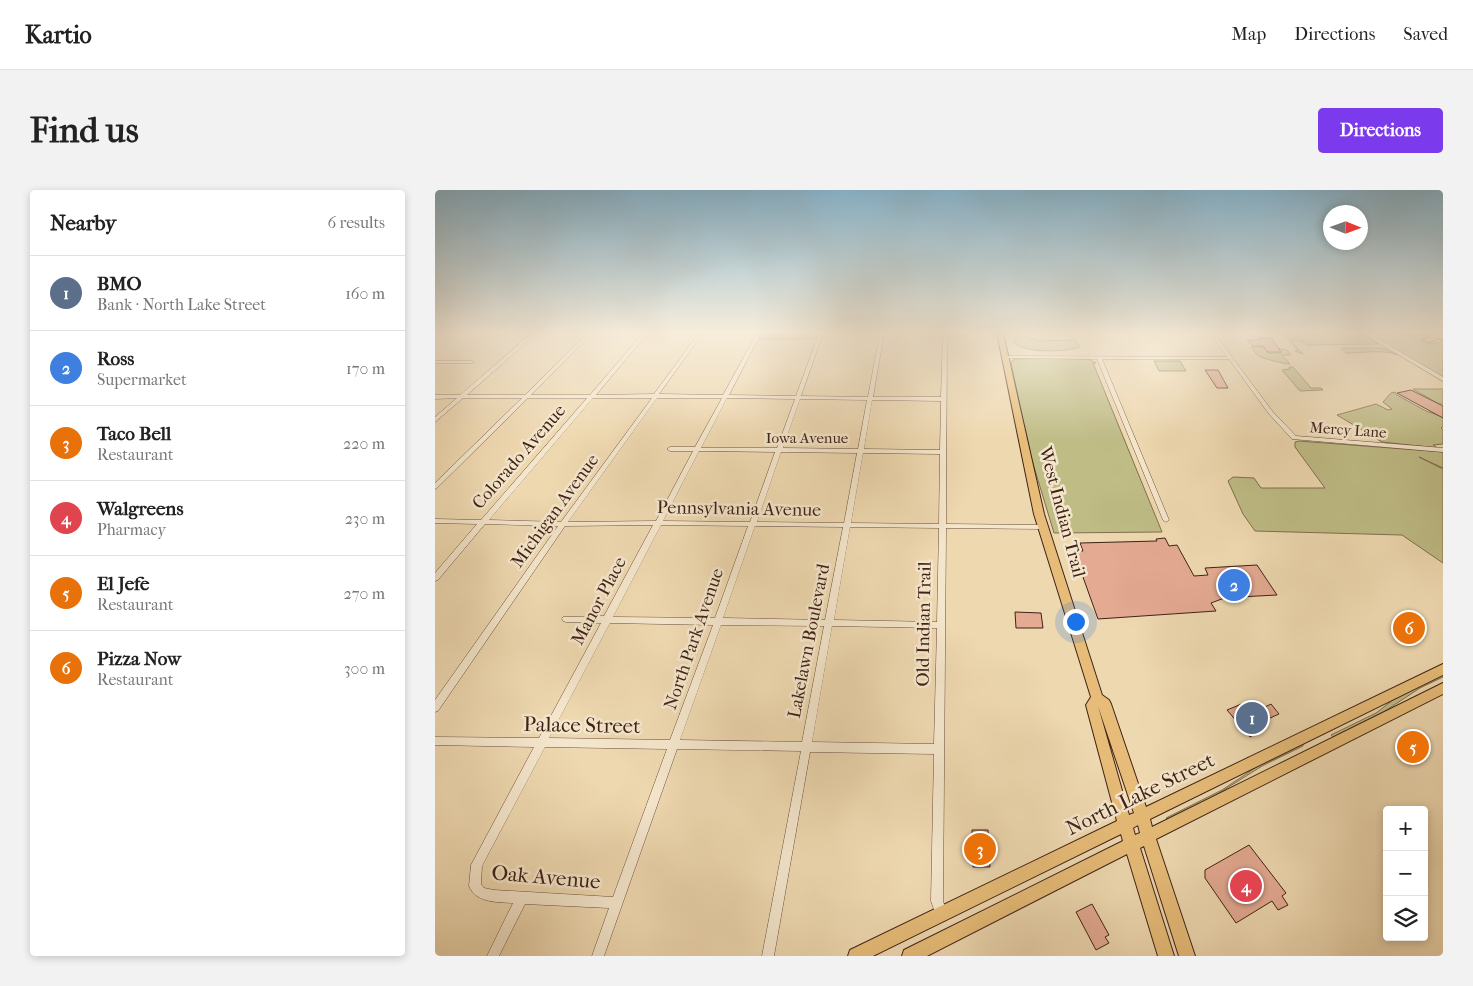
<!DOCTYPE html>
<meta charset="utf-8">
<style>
:root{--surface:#fff;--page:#f2f2f2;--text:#222;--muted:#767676;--line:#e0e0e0;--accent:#7c3aed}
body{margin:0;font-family:"IM FELL French Canon",serif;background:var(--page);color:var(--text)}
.controls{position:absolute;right:15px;bottom:15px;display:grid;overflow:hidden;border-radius:5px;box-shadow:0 2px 8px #0003}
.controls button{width:45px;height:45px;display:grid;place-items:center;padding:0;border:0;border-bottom:1px solid var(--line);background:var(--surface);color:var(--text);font:25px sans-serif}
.compass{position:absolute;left:888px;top:15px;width:45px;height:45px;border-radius:50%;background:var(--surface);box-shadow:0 2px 8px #0003;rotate:91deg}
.you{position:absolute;left:640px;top:431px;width:18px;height:18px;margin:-12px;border:4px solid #fff;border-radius:50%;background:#1a73e8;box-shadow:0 0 0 8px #1a73e833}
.badge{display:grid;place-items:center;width:32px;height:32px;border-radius:50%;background:var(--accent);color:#fff;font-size:16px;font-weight:700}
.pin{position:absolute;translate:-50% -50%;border:2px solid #fff;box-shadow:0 1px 5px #0006}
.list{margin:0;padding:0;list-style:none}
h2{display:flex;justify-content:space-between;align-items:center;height:65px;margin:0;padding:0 20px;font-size:21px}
h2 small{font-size:16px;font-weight:400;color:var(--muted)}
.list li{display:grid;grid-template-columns:32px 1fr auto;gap:15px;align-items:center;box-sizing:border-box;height:75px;padding:0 20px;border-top:1px solid var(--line)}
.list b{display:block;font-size:19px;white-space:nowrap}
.list p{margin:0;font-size:16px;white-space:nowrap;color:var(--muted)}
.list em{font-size:16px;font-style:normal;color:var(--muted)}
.icon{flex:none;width:28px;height:28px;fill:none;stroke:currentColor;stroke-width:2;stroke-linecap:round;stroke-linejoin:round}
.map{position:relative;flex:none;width:1008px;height:766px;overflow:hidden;border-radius:5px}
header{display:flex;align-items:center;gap:30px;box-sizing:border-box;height:70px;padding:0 25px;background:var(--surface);border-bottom:1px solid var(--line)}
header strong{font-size:24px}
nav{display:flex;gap:28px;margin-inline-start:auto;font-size:18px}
.intro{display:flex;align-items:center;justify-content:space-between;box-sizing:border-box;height:120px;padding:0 30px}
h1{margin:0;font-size:35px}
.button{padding:12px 22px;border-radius:5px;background:var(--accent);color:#fff;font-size:18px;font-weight:700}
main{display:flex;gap:30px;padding:0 30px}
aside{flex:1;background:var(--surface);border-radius:5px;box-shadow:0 2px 8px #0003}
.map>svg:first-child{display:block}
.green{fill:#bfbc86;stroke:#806f4e}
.building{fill:#e4aa92;stroke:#402216}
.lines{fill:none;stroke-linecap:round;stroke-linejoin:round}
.minor-casing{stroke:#6c503c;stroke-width:1}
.major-casing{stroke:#402216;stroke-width:2}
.minor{fill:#f4e6cc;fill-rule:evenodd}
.major{fill:#e7bc78;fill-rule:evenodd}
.labels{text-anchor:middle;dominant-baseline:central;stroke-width:5;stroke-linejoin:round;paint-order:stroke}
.far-street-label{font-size:15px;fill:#402216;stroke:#f4e6cc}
.street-label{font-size:18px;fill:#402216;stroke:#f4e6cc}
.near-street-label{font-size:21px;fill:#402216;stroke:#f4e6cc}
</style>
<header>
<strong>Kartio</strong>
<nav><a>Map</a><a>Directions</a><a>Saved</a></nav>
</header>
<div class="intro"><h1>Find us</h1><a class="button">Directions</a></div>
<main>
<aside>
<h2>Nearby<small>6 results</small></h2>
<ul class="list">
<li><span class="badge" style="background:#5c6f8a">1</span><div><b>BMO</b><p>Bank · North Lake Street</p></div><em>160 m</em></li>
<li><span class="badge" style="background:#3f7fe0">2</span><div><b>Ross</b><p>Supermarket</p></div><em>170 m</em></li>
<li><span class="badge" style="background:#e8710a">3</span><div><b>Taco Bell</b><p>Restaurant</p></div><em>220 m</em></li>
<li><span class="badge" style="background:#e0444e">4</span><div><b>Walgreens</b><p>Pharmacy</p></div><em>230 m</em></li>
<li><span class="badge" style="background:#e8710a">5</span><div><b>El Jefe</b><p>Restaurant</p></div><em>270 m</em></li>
<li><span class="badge" style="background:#e8710a">6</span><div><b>Pizza Now</b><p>Restaurant</p></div><em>300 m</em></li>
</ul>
</aside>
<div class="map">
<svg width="1008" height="766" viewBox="0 0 1008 766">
<rect width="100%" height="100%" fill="#eed8b0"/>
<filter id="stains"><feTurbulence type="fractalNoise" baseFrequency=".004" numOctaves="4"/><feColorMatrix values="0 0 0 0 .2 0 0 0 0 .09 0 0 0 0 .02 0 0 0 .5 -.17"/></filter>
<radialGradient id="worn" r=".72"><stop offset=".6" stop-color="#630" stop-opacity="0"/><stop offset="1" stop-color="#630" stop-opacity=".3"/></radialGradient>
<g class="green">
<path d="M 327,143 L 382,143 L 380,149 L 324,149 Z"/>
<path d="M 847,143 L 926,143 L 944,154 L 872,155 L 866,151 L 856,151 L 868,164 L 860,161 L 863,160 Z"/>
<path d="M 969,143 L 978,144 L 979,148 L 979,144 L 986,143 L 994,146 L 988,151 L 994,154 L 1006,152 L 1004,150 L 1008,151 L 1008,187 L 935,145 Z"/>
<path d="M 587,146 L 603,151 L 640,150 L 645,157 C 631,162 586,164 578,151 L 579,148 Z"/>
<path d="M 816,157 L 828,157 L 833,163 L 846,163 L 843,158 L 853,161 L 856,165 L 847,165 L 855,174 C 850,174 829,169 824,166 C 821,164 818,159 816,157 Z"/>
<path d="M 906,158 L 948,158 L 963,165 C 948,159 929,163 911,163 Z"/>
<path d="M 609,168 L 653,169 L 661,173 L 658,173 L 727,342 L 619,343 L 593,257 L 576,172 L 580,169 Z"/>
<path d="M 719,171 L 745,171 L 751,181 L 724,181 Z"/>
<path d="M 854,177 L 858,177 L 876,198 L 886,198 L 888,200 L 865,201 L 847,180 L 855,179 Z"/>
<path d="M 978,199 L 1008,199 L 1008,214 L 1004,214 Z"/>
<path d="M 960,202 L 962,205 L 991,221 L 1008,227 L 1008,237 L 1006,238 L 1008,240 L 1008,254 L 998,255 L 1003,258 L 947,252 L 902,225 L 941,214 L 953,220 L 957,219 L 948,212 L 956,203 Z"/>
<path d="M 864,251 L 1008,262 L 1008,278 L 984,267 L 1008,279 L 1008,373 L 967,345 L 820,341 L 808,324 L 793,291 L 798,287 L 819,288 L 826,298 L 890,298 L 860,257 L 860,252 Z"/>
<path d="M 1008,484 L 1008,487 L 985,498 L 950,521 L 898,547 L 896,545 L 941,523 L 958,510 Z"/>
<path d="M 868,554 L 868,556 L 827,576 L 781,605 L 733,630 L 731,628 L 787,600 L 826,574 Z"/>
</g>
<g class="building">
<path d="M 987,143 L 1008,143 L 1008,151 L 1003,149 L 994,153 L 986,150 L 994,146 Z"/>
<path d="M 825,148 L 836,148 L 846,162 L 833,162 L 828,156 L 818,156 L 812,150 L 826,150 Z"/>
<path d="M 770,180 L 783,180 L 793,198 L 782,198 Z"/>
<path d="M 976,200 L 1008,216 L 1008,228 L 962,203 Z"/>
<path d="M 730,348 L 734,356 L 742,355 L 759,386 L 773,385 L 770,378 L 822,375 L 842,405 L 804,407 L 800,404 L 776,413 L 781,421 L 663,429 L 639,362 L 648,361 L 645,353 L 722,351 L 721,349 Z"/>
<path d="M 580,422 L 606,423 L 608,438 L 581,438 Z"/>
<path d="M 809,513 L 818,523 L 836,514 L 844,524 L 826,532 L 831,537 L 819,543 L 820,544 L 815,547 L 792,520 Z"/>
<path d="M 537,640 L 553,640 L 555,677 L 538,677 L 535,656 L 537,656 Z"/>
<path d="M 814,655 L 851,703 L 847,706 L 853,715 L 843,720 L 837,711 L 801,733 L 770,688 L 770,680 Z"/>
<path d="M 657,714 L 674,745 L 670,747 L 674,753 L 661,760 L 641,722 Z"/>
</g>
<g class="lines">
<g class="minor-casing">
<g id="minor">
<path d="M 97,143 L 102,143 L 32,205 L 90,205 L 153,143 L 158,143 L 96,205 L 155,205 L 208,143 L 213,143 L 161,205 L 219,204 L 264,143 L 268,143 L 224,204 L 288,205 L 322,143 L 326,143 L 294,205 L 361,206 L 384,143 L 388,143 L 366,206 L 433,207 L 445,143 L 449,143 L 438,207 L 506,207 L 508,143 L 512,143 L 511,334 L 608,335 L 611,337 L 608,339 L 511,338 L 508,711 L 512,724 L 510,728 L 506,730 L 502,728 L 496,711 L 499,564 L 375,562 L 339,766 L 327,766 L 366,561 L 242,559 L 169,766 L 157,766 L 174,718 L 90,714 L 64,766 L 52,766 L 78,713 C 62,712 41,713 34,696 L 36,675 L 99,557 L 0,555 L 0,547 L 104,548 L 166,433 L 131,432 L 128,431 L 127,429 L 128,427 L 169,426 L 218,335 L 130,336 L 3,521 L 0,522 L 0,510 L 123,336 L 50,334 L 3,390 L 0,391 L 0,383 L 42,334 L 0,333 L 0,329 L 46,330 L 152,208 L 93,208 L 2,298 L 0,299 L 0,293 L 87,208 L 28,208 L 0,232 L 0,227 L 22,208 L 0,209 L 0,205 L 25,205 ZM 158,208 L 217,208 L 126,332 L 54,330 ZM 222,208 L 287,208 L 260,257 L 235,257 L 232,259 L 235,261 L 258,261 L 221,331 L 133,332 ZM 292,208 L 360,209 L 342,258 L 266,258 ZM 365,209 L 432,210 L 423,259 L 348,258 ZM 437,210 L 506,211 L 505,260 L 429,259 ZM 264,261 L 340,262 L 315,332 L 228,331 ZM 346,262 L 422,263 L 409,333 L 322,332 ZM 428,263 L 505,264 L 504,334 L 416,333 ZM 226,335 L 313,336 L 280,428 L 178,427 ZM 320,336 L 408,337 L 390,430 L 288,428 ZM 415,337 L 504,338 L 502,432 L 399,430 ZM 175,433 L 278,435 L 235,550 L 114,548 ZM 286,435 L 389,436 L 367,552 L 245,550 ZM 397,436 L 502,438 L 499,554 L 377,552 ZM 110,557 L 232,559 L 178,707 L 59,700 L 49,698 L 46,694 L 47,676 Z"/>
<path d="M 775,143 L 779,143 L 838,222 L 861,246 L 1008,258 L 1008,262 L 857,249 L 834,224 L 794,169 L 667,169 L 734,330 L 731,332 L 728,330 L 662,169 L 569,168 L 567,167 L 569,166 L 792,167 Z"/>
<path d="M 927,143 L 933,143 L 1008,187 L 1008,191 Z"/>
<path d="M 0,171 L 37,171 L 39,172 L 37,173 L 0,173 Z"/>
</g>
</g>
<g class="major-casing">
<path id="major" d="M 562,143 L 568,143 L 609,324 L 667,505 L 674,510 L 676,514 L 711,617 L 1008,474 L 1008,485 L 715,629 L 717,637 L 1008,493 L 1008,504 L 721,649 L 760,766 L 744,766 L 709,656 L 705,658 L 739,766 L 723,766 L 692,664 L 492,766 L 467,766 L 469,760 L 688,651 L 686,644 L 438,766 L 413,766 L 415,760 L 682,631 L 651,515 L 656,507 L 599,324 ZM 663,516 L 699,623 L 694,625 ZM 703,635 L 705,643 L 700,645 L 698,638 Z"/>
</g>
<use href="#minor" class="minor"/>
<use href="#major" class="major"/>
</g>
<linearGradient id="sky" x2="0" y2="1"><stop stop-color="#88b6cf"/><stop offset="0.57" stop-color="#f7eddb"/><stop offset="1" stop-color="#f7eddb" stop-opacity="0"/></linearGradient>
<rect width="1008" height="250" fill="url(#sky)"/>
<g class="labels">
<g class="far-street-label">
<text transform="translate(913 240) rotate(4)">Mercy Lane</text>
<text x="372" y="248">Iowa Avenue</text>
</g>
<g class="street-label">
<text transform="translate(84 267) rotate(-49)">Colorado Avenue</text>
<text transform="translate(304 319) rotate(1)">Pennsylvania Avenue</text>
<text transform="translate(120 321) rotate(-54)">Michigan Avenue</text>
<text transform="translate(627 322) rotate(75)">West Indian Trail</text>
<text transform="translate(164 411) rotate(-62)">Manor Place</text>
<text transform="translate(489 434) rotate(-89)">Old Indian Trail</text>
<text transform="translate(259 449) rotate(-71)">North Park Avenue</text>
<text transform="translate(374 451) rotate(-79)">Lakelawn Boulevard</text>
</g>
<g class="near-street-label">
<text transform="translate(147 535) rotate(1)">Palace Street</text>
<text transform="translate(705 604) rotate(-26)">North Lake Street</text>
<text transform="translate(111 687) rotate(5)">Oak Avenue</text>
</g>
</g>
<rect width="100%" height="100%" filter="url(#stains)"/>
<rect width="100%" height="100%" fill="url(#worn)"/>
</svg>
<div class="controls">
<button>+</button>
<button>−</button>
<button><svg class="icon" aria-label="layers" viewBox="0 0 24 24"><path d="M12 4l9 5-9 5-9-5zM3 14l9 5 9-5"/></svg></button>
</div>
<svg class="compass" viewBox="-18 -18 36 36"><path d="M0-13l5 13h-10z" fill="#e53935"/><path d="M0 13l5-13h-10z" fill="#767676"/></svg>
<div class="you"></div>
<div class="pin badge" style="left:817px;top:528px;background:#5c6f8a">1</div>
<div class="pin badge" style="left:799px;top:395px;background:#3f7fe0">2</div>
<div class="pin badge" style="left:545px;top:659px;background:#e8710a">3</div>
<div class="pin badge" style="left:811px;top:696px;background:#e0444e">4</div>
<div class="pin badge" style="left:978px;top:557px;background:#e8710a">5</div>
<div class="pin badge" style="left:974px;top:438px;background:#e8710a">6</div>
</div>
</main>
